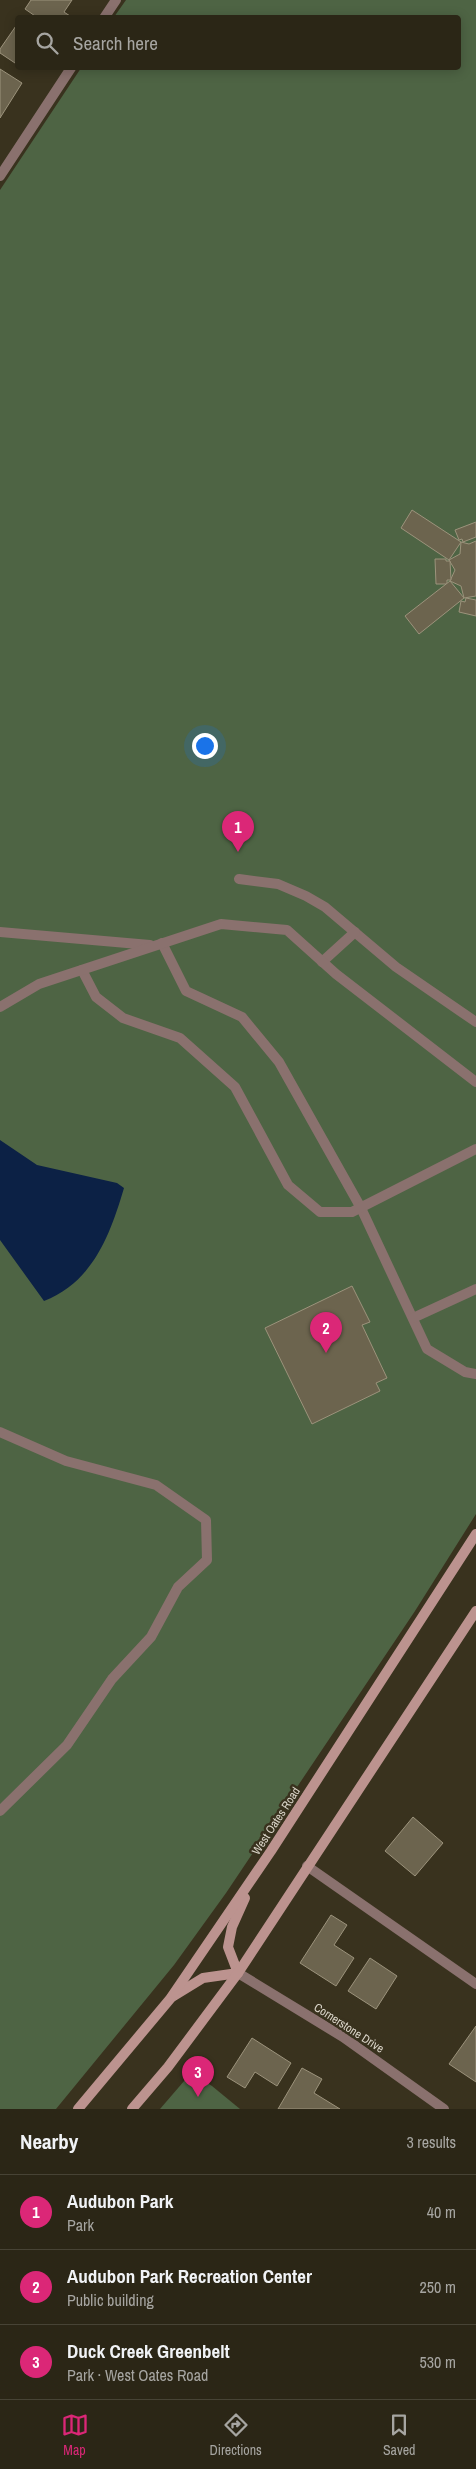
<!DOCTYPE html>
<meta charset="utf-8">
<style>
:root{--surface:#2b2616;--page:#332e1f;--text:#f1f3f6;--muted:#a6a5a1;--line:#474335;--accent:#db2777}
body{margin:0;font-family:"Archivo Narrow",sans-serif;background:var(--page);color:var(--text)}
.you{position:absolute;left:204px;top:745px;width:18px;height:18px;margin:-12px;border:4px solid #fff;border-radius:50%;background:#1a73e8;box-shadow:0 0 0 8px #1a73e833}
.badge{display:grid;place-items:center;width:32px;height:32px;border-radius:50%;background:var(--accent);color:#fff;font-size:16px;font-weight:700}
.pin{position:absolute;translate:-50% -41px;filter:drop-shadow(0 1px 2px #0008)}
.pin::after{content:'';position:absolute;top:26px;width:18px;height:15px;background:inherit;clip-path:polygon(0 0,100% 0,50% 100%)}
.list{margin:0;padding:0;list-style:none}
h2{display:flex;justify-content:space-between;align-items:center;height:65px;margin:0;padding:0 20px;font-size:21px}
h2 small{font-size:16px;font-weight:400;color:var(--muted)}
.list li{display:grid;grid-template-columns:32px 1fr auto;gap:15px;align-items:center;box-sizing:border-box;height:75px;padding:0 20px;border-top:1px solid var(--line)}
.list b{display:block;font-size:19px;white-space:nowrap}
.list p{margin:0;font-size:16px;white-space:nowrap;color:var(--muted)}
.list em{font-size:16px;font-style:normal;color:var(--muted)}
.icon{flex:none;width:28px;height:28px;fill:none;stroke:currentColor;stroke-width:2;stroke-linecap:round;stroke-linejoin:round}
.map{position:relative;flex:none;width:476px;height:2109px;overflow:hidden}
.search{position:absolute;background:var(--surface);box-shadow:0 2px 12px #0003;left:15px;right:15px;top:15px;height:55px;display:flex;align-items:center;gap:12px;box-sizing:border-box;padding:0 18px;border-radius:5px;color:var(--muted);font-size:19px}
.sheet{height:290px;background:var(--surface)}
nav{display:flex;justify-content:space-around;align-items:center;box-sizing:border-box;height:70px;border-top:1px solid var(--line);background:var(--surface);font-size:14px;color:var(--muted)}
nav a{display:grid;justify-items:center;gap:2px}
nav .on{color:var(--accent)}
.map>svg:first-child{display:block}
.green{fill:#4e6444}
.water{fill:#0c2145}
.building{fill:#6c644e;stroke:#9c937c}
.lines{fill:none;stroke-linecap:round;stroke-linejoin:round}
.service{stroke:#8a716e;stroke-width:10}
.minor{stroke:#8a716e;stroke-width:10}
.secondary{stroke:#bc938f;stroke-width:10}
.labels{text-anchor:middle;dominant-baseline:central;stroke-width:5;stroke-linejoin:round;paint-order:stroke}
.street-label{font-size:12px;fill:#dad5c9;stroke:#39321e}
</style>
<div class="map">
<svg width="476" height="2109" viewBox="0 0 476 2109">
<rect width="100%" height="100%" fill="#39321e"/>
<g class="green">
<path d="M 126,0 L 476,0 L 476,1514 L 415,1611 L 226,1893 L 174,1965 L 56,2109 L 0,2109 L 0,190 L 81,68 L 458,68 L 458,18 L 114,17 Z"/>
<path d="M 191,2073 L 212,2086 L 240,2109 L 160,2109 Z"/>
</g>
<path class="water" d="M 0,1140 L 37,1165 L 117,1183 L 124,1188 C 110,1235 93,1282 44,1301 L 0,1240 Z"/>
<g class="building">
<path d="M 31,0 L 72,0 L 64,12 L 70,16 L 38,18 L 25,9 Z"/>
<path d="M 18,23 L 18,65 L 0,53 L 0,49 Z"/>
<path d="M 0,69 L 22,83 L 0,118 Z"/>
<path d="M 412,510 L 461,542 L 449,560 L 401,528 Z"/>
<path d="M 476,522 L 476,537 L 463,542 L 462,539 L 459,540 L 455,530 Z"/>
<path d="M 476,541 L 476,596 L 464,598 L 461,586 L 450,581 L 455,570 L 449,560 L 460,554 L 461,542 L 469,544 Z"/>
<path d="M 435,559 L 446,559 L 446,561 L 450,561 L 451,580 L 447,580 L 447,584 L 436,584 Z"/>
<path d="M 450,581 L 464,598 L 419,634 L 405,616 Z"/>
<path d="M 466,598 L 476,600 L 476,616 L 459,612 L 461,601 L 465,602 Z"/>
<path d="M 352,1286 L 370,1322 L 362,1325 L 387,1378 L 376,1383 L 380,1391 L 312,1424 L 265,1328 Z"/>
<path d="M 413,1817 L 443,1843 L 415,1876 L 385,1851 Z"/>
<path d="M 331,1915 L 347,1925 L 334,1945 L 354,1958 L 336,1986 L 300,1963 Z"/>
<path d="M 370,1958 L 397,1976 L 376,2009 L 348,1991 Z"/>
<path d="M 476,2026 L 476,2082 L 449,2064 Z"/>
<path d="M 252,2038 L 291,2063 L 277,2086 L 255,2072 L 245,2088 L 227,2077 Z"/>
<path d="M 302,2068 L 322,2079 L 314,2093 L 340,2109 L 278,2109 Z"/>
</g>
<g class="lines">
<g class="service">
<path d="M 104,18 L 116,0"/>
<path d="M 0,176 L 71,68"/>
<path d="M 239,879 L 278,884 L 306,896 L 325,907 L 396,967 L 476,1022"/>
<path d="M 0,932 L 150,945"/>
<path d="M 162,943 L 186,991 L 242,1017 L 279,1062 L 361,1208 L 427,1349 L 465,1372 L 476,1374"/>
<path d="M 322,962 L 355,932"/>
<path d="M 82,970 L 96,997 L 123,1018 L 180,1038 L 235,1087 L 288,1185 L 320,1212 L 352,1212 L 476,1149"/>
<path d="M 0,1007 L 39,984 L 221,924 L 287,930 L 336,974 L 476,1082"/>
<path d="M 413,1318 L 476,1289"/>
<path d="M 0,1432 L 66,1461 L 156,1485 L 206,1520 L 207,1560 L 178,1587 L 151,1637 L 112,1679 L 67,1745 L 0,1811"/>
<path d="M 307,1866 L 476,1984"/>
</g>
<path class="minor" d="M 238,1973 L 343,2037 L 444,2109"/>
<g class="secondary">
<path d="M 238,1973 L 228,1947 L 232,1927 L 245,1898"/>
<path d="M 172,1997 L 203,1978 L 238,1973"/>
<path d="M 78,2109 L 170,1999 L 271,1851 L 476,1534"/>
<path d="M 132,2109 L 168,2067 L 238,1973 L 476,1611"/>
</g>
</g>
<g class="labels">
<g class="street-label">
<text transform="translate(276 1821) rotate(-57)">West Oates Road</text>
<text transform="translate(349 2028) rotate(33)">Cornerstone Drive</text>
</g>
</g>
</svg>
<div class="you"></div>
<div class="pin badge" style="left:238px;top:852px">1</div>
<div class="pin badge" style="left:326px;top:1353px">2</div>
<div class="pin badge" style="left:198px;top:2097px">3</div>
<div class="search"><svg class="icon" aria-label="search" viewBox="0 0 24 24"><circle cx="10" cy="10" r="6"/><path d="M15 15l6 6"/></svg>Search here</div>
</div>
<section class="sheet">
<h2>Nearby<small>3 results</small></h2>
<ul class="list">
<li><span class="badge">1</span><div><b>Audubon Park</b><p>Park</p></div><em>40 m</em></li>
<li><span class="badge">2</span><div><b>Audubon Park Recreation Center</b><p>Public building</p></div><em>250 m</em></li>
<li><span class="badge">3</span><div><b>Duck Creek Greenbelt</b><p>Park · West Oates Road</p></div><em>530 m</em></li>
</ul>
</section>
<nav>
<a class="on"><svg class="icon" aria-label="map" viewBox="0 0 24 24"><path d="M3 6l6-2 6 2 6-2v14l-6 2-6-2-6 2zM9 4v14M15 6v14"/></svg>Map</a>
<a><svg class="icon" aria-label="directions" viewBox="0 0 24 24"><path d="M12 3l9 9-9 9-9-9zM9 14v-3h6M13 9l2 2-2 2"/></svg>Directions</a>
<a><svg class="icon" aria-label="saved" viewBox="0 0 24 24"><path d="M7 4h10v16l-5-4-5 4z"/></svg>Saved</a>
</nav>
